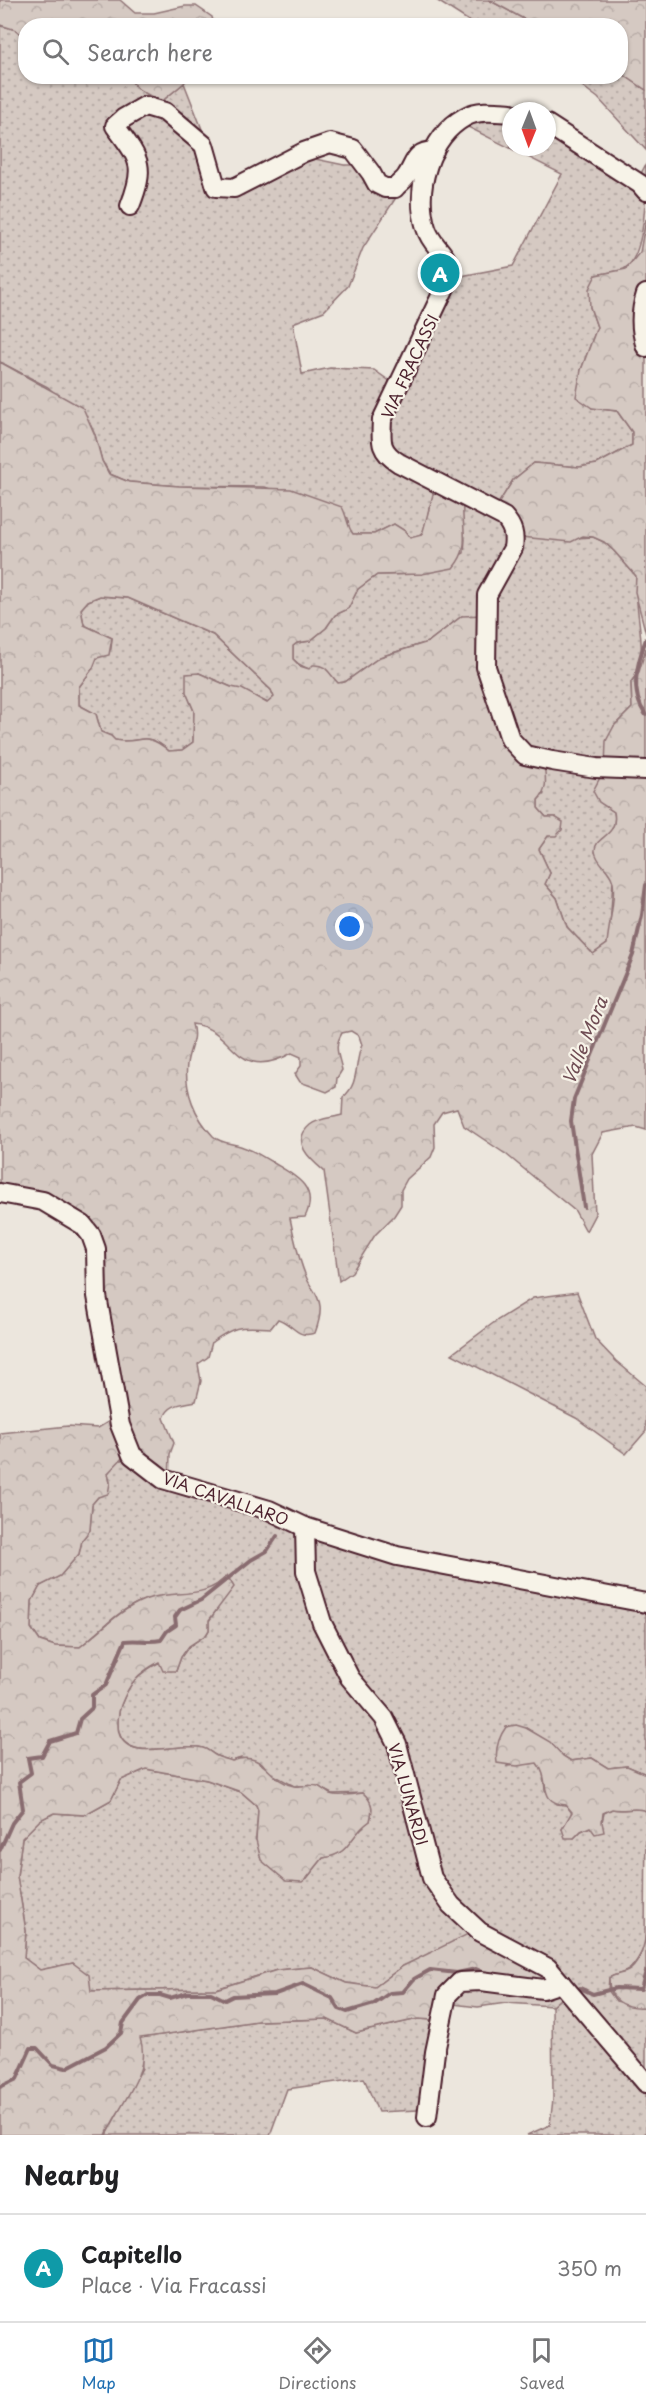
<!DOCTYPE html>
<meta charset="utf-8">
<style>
:root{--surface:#fff;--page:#f6f6f6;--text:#202124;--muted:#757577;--line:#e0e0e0;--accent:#1f6fb2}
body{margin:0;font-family:"Playpen Sans",sans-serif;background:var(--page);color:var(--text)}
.compass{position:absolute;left:502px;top:102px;width:54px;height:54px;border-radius:50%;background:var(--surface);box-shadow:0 2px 4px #0004;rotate:181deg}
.you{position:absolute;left:350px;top:927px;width:21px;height:21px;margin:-15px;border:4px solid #fff;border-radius:50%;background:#1a73e8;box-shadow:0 0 0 9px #1a73e833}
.badge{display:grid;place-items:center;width:39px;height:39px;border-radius:50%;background:var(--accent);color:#fff;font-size:20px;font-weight:700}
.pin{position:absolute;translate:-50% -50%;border:3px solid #fff;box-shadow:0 2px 6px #0006}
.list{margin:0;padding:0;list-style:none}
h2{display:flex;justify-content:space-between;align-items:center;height:78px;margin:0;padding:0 24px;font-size:26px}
h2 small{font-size:20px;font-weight:400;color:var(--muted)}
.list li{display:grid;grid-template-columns:39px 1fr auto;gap:18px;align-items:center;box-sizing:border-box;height:108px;padding:0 24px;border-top:2px solid var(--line)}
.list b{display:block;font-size:22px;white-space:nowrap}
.list p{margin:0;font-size:20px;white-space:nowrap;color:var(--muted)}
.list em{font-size:20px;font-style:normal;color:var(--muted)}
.icon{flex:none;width:33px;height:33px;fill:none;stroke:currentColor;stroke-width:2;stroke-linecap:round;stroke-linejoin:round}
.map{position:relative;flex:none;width:646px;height:2135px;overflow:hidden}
.search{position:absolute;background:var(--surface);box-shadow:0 2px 4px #0004;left:18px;right:18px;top:18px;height:66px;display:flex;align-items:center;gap:15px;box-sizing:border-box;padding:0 21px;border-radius:24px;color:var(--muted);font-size:22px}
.sheet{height:186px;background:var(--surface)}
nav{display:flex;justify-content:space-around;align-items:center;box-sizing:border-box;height:84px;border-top:2px solid var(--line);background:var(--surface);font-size:16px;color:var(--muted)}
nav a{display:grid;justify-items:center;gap:3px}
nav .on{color:var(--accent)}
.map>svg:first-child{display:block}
.grass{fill:url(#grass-dots);stroke:#907476;stroke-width:1.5}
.forest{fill:url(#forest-crowns);stroke:#907476;stroke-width:1.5;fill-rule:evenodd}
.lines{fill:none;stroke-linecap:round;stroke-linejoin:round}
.stream{stroke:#896c6f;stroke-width:4}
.minor-casing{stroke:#4a1f2b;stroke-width:22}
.minor{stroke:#f7f3e8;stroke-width:18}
.labels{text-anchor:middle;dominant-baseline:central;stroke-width:4.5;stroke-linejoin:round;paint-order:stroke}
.street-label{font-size:16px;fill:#4a1f2b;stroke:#f7f3e8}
.water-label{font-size:18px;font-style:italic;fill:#6f4c53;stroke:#f7f3e8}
</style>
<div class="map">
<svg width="646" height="2135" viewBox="0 0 646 2135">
<defs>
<pattern id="grass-dots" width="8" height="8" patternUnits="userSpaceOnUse" patternTransform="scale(1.5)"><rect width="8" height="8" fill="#d5c9c2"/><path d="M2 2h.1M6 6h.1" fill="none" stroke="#b8aca7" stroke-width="1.8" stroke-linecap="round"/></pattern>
<pattern id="forest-crowns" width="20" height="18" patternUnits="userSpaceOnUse" patternTransform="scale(1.5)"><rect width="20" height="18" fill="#d5c9c2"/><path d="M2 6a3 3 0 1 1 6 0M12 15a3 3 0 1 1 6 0" fill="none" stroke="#b8aca7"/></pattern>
</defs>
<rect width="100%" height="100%" fill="#ece6dd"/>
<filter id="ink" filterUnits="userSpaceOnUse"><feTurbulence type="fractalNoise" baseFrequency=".0167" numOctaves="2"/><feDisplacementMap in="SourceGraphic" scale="12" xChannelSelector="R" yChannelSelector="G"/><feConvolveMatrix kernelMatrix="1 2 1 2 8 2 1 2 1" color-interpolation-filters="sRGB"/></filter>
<g filter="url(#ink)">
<g class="grass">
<path d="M 436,0 L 489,0 L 535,25 L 475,25 Z"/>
<path d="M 0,25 L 16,30 L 25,38 L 26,76 L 128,77 L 138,89 L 161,102 L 184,83 L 225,188 L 301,156 L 344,165 L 366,165 L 401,190 L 363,248 L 348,286 L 324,311 L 293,323 L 302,374 L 330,368 L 374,370 L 394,384 L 451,278 L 513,266 L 562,174 L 458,122 L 487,109 L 520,110 L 511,111 L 511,147 L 547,147 L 547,123 L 639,177 L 646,164 C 646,190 646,257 624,269 C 615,272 605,273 596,275 L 590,307 L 597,327 L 581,370 L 592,408 L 617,411 L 632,432 L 632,445 L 597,464 L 579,467 L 534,463 L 513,480 L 490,517 L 576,538 L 593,537 L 604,542 L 614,551 L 636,576 C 634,608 646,640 639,671 C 637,675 633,678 631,682 L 632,708 L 614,726 L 599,802 L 614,812 C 618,832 604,837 595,852 L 613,879 L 610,928 L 607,944 L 593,954 L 567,927 L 557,898 L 545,884 L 550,873 L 539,849 L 548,836 L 555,817 L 546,817 L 538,808 L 538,800 L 544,794 L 518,751 L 462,616 L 428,642 L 380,657 L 345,682 L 338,683 C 325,671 305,672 293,659 L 293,646 L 297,643 L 310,641 L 326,628 L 335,615 L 348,609 L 358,589 L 377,575 L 422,574 L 464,553 L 465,539 L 461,520 L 429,507 C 427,520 428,539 410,538 L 405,531 L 394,524 L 374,534 L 353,534 L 349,529 L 348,518 L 265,487 L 179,486 L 129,482 L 110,474 L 102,461 L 95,435 L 48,387 L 0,362 Z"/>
<path d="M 621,73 L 646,90 L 646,150 L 598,98 L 570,77 L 620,76 Z"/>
<path d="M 100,596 L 128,598 L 213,635 L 271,690 L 274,697 L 268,703 C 245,691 222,684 199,673 L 186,691 L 194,711 L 193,742 L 182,750 L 169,751 C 145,729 140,745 114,740 L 111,736 L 101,732 L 96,714 L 79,705 L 79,687 L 93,668 L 97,658 L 111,649 L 112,638 L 84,625 L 81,609 L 88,601 Z"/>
<path d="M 577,1292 L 595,1339 L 616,1361 L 646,1386 L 646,1431 L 626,1454 L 576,1418 L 452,1354 L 496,1321 L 533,1298 Z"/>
<path d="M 129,1451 L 169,1487 L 347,1541 L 646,1605 L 646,1774 L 627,1766 L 608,1768 L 592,1758 L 571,1761 L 563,1756 L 550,1743 L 526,1728 L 507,1766 L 537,1763 L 543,1771 L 545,1790 L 557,1804 L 566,1805 L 572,1813 L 562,1829 L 574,1838 L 581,1831 L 602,1822 L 604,1813 L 612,1809 C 624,1812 636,1806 646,1811 L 645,1946 C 640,1954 636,1966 627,1971 C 622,1974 615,1974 609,1978 L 608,1990 L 616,2001 L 646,2007 L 646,2135 L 527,2135 L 550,2125 L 553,2099 L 552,2006 L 568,1992 L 403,1966 L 375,1987 L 346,1983 L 312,1967 L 277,1970 L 216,1989 L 90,1991 L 73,1963 L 40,1970 L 24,1958 L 26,1931 L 17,1876 L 22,1838 L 40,1820 L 54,1813 L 84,1815 L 111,1800 L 121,1780 L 146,1769 L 207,1780 L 241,1792 L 256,1805 L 258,1810 L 256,1840 L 307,1878 L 323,1858 C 352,1854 348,1836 370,1821 C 373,1809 373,1802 363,1793 L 332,1794 L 316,1786 L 294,1786 L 270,1773 L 262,1763 L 241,1758 L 232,1761 C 227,1759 220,1758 215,1755 C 211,1753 208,1749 203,1748 C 180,1741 127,1764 119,1732 C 117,1725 118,1713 121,1705 C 130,1682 137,1674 160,1662 L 176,1671 L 181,1657 L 189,1646 L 206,1635 L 209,1630 L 209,1621 L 217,1609 L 227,1576 C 209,1598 174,1594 149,1599 C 124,1604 99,1632 80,1647 L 55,1646 L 40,1641 L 31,1628 L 32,1601 L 40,1586 L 60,1576 L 79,1554 L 82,1540 L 90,1530 L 92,1504 L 110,1483 L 108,1473 L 117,1461 Z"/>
<path d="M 327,2019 L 356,2033 L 418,2019 L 449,2021 L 438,2109 L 378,2112 L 364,2078 L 287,2089 L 270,2135 L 106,2135 L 142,2068 L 140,2038 L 257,2021 Z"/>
</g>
<g class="forest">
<path d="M 0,0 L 120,0 L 135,13 L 154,13 L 185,6 L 196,6 L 212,17 L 214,25 L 26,26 L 25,38 L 16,30 L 0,25 Z"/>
<path d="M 489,0 L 646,0 L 646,90 L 621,73 L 620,26 L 535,25 Z"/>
<path d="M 128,77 L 189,77 L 184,83 L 161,102 L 138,89 Z"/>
<path d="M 646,219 L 646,634 L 635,592 L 636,576 L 614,551 L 604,542 L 593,537 L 583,536 L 571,542 L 511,536 L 490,517 L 513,480 L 534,463 L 579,467 L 597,464 L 632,445 L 632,432 L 617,411 L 592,408 L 576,397 L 581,370 L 597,327 L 590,307 L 589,289 L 596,275 L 626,269 L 640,252 Z"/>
<path d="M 0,362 L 83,408 L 95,435 L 102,461 L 109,474 L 129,482 L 179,486 L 291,489 L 342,507 C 347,516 347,526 353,534 L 374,534 L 394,524 L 405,531 L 410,538 L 422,535 L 435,487 L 463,503 C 461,529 472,546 453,568 L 422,574 L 377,575 L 358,589 L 348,609 L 335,615 L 326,628 L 310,641 L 297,643 L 293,646 L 293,659 L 300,666 L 309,669 L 313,665 C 327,664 329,674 338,683 L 345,682 L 380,657 L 428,642 L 462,616 L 483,615 L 498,719 L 544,761 C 545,776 549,789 538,800 L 538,808 L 546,817 L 555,817 L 563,822 L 562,830 L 556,836 L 548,836 L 539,849 L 550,873 L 545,884 L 557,898 L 567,927 L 593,954 L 607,944 C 608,929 617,892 612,879 C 609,869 596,862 595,851 C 594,836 619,837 614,812 L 599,802 L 593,791 L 605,768 L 606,741 L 614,726 L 632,708 L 631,682 L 639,672 L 646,648 L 646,760 L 640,770 L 646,770 L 646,1130 L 636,1127 L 603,1133 L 592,1154 L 595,1214 L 586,1231 L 575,1211 L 507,1155 L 464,1126 L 457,1108 L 442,1112 L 434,1124 L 435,1147 L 431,1157 L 407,1179 L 401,1190 L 401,1205 L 394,1216 L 375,1235 L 352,1272 L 339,1281 L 324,1171 C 310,1159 290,1142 310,1125 C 319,1118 333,1118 342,1115 L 343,1097 C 360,1084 354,1062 362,1045 L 359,1036 L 351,1031 L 342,1033 C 333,1048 339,1055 342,1070 L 337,1078 L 336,1087 L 327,1092 L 300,1082 L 295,1074 L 301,1066 L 301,1057 L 292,1053 C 233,1085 237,1029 192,1024 C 197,1040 189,1048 187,1064 C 184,1090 195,1117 213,1136 C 221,1144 233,1143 243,1147 C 253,1150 263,1157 272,1162 C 294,1175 320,1187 305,1217 L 290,1218 C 294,1238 299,1262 308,1281 C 312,1289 319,1295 320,1306 C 321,1315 318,1325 315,1333 C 296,1339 295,1325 278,1319 L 271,1328 C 241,1327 237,1324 212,1342 L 208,1357 L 198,1364 L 201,1381 L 196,1401 C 183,1404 169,1403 164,1418 L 174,1443 L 170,1454 L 169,1487 L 129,1451 L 108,1473 L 110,1483 L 108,1494 L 98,1497 L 92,1504 L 90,1530 L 82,1540 L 79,1554 L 60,1576 L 40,1586 L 32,1601 L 31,1628 L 40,1641 L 55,1646 L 80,1647 C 101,1631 119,1610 144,1600 C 172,1589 207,1601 227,1575 L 234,1587 L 209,1620 L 209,1630 L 206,1635 L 189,1646 L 181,1657 L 176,1671 L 163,1671 L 159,1662 C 137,1674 130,1682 121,1705 C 118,1713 117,1725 119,1733 C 128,1764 180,1741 203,1748 C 208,1749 211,1753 215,1755 C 220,1758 227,1759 232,1761 C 265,1749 267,1781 294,1786 C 302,1787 310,1784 318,1786 C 322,1788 326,1792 330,1794 C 339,1797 354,1794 363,1793 C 373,1802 373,1809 370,1821 C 348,1836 352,1854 323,1858 L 307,1878 L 302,1882 L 286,1881 L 261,1860 L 256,1840 L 258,1810 L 256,1805 L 241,1792 L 207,1780 L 146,1769 L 121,1780 L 111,1800 L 84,1815 L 54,1813 L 40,1820 L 22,1838 L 17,1876 L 26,1931 L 24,1958 L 40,1970 L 73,1963 L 89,1975 L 91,1991 L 216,1989 L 277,1970 L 312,1967 L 346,1983 L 375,1987 L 403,1966 L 472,1932 L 568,1992 L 552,2006 L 506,2003 L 478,2007 L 453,2004 L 449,2021 L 418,2019 L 356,2033 L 327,2019 L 257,2021 L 140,2038 C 152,2073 119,2104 106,2135 L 0,2135 L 0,1433 L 68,1426 L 98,1428 L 116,1417 L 86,1229 L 0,1193 ZM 100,596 L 128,598 L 213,635 L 271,690 L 274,697 L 267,703 L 242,689 L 231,687 L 199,673 L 186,674 L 186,692 L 194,711 L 193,742 L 182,750 L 169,751 C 144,729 140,745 115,740 L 111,736 L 101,732 L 96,714 L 79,705 L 79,687 L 93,668 L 97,658 L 109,655 L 112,638 L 84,625 L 81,609 L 88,601 Z"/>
<path d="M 516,1725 L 526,1728 L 550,1742 L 563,1756 L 571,1761 L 592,1758 L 608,1768 L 627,1766 L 646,1774 L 646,1811 C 636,1806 623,1812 612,1809 L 603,1813 L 602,1822 L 604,1832 L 595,1834 L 590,1827 L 581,1831 L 574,1838 L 565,1838 L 562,1829 L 572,1812 L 566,1805 C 536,1802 552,1781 537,1763 L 517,1766 L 497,1763 C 495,1750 498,1738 506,1727 Z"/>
<path d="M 646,1935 L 646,2007 C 624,2009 608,2000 609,1978 C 615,1974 622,1974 628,1971 C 640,1964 644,1946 646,1935 Z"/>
</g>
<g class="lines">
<g class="stream">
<path d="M 646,639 C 637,664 629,692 646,715"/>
<path d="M 584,1207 L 571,1121 L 574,1099 L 633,955 L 642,915 L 646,885"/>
<path d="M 0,1850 L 12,1823 L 23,1809 L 19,1782 L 31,1773 L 28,1758 L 42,1756 L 50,1741 L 76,1733 L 80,1719 L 92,1708 L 92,1695 L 106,1685 L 125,1641 C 138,1639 148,1643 161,1640 L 167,1631 L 176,1625 L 175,1617 L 180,1610 L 201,1600 L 251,1560 L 267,1551 L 277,1536"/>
<path d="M 580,1988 L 593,1994 L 616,1988 L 641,1989 L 646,1971"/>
<path d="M 0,2087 L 17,2079 L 31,2048 L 37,2048 L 53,2065 L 66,2068 L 106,2047 L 121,2033 L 123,2023 L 140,2000 L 148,1995 L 160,1995 L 170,1998 L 187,1993 L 211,1993 L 225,2000 L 233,1996 L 275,1994 L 303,1984 L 332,1998 L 339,2009 L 347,2012 L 374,2004 L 390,1993 L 403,1992 L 414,1979 L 430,1970 L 457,1973 L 476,1969 L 487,1974"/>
</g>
<g class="minor-casing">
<g id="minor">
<path d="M 511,113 C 497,112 479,109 465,117 C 429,137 414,190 426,228 C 433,251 453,252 448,281 L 382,420 C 381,441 379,451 399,463 L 504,517 C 513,527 515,535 513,548 L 487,595 L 486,667 L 510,739 L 525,755 L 552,761 L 596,768 L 646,770"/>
<path d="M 547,124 L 640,184 L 646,191"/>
<path d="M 130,206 C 146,165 140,160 115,126 L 124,118 L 145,106 L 165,112 L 204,145 L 216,187 L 234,188 L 304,152 L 330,143 L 353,149 L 371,173 L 377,184 L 385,188 L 395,188 C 398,184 403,181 406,177 C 416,163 413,152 434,151"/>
<path d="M 646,294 C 640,312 640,329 646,347"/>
<path d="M 0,1193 L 43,1201 L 83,1225 L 91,1235 L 96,1249 L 97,1296 L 120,1425 L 132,1455 L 163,1479 L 269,1510 L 305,1527 L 397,1556 L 646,1603"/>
<path d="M 305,1527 L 306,1571 L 322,1623 L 350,1678 L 384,1718 L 397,1744 L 432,1878 L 451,1905 L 480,1932 L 548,1968 L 646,2083"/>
<path d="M 427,2117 L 435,2052 L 447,1995 L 460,1982 L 481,1981 L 543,1989 L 561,1983"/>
</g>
</g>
<use href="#minor" class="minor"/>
</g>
</g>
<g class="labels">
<g class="street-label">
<text transform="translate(409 366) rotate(-65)">VIA FRACASSI</text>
<text transform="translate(226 1498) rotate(19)">VIA CAVALLARO</text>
<text transform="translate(409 1794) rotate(74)">VIA LUNARDI</text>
</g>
<g class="water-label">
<text transform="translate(584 1040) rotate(-68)">Valle Mora</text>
</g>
</g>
</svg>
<svg class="compass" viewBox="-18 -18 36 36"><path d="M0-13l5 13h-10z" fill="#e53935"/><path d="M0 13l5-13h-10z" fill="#757577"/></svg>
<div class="you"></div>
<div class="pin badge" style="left:440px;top:273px;background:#0f9aa8">A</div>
<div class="search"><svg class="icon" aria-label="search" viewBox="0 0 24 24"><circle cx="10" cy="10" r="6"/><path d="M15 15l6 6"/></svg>Search here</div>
</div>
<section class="sheet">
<h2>Nearby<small></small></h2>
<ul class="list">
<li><span class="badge" style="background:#0f9aa8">A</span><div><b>Capitello</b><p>Place · Via Fracassi</p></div><em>350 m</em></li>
</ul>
</section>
<nav>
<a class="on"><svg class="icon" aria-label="map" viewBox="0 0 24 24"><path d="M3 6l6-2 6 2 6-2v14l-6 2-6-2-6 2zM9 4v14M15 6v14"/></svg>Map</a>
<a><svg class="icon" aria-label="directions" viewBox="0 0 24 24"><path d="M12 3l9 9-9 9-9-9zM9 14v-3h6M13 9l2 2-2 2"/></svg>Directions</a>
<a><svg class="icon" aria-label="saved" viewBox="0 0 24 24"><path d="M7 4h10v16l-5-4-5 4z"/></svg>Saved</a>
</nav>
